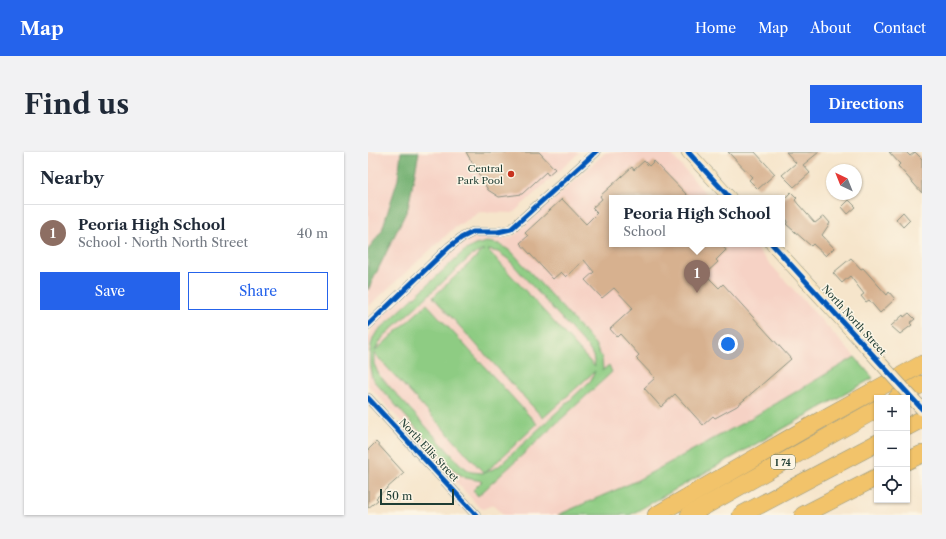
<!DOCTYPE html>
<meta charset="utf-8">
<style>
:root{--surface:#fff;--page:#f2f2f3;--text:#1f2937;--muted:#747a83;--line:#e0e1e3;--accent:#2563eb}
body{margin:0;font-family:"Libre Caslon Text",serif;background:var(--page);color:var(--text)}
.controls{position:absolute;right:12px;bottom:12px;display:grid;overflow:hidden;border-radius:0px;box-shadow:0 1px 3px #0004}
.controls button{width:36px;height:36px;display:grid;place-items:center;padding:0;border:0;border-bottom:1px solid var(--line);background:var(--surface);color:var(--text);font:20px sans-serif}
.compass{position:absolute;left:458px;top:12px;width:36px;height:36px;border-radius:50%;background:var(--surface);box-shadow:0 1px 3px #0004;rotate:317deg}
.scale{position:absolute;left:12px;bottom:10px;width:74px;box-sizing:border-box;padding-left:4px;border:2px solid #1f3d34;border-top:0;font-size:11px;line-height:14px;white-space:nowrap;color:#1f3d34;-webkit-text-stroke:3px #fcf5e5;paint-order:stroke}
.you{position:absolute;left:360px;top:192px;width:14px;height:14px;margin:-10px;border:3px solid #fff;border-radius:50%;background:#1a73e8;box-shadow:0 0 0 6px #1a73e833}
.badge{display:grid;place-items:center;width:26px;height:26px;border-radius:50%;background:var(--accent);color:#fff;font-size:13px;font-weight:700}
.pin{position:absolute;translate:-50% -33px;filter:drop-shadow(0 1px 2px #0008)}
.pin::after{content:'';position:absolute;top:21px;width:14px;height:12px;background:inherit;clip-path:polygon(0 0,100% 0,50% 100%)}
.popup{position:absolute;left:241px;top:43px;width:176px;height:52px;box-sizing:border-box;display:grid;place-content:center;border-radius:0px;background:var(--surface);filter:drop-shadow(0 1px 3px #0005);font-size:13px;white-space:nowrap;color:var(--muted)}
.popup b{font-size:15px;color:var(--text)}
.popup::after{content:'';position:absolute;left:50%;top:100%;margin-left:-8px;border:8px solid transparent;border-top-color:var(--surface)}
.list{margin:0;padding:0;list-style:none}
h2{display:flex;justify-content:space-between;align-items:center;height:52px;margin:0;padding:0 16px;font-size:17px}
h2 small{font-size:13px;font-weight:400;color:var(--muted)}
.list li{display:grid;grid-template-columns:26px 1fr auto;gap:12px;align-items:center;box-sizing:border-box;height:56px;padding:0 16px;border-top:1px solid var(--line)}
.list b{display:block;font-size:15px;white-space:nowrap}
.list p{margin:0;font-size:13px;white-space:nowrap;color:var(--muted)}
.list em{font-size:13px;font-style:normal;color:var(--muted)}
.actions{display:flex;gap:8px;padding:12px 16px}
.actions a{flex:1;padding:9px 0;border:1px solid var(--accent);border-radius:0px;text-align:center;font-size:14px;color:var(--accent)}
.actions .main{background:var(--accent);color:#fff}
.icon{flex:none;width:22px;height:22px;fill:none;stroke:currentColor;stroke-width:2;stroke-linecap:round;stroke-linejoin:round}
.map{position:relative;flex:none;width:554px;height:363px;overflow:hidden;border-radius:0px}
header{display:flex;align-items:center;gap:24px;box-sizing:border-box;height:56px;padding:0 20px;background:var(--accent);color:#fff}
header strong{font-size:19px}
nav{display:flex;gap:22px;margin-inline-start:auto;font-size:14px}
.intro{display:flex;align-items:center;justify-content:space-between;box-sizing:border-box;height:96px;padding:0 24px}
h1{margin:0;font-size:28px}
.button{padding:10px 18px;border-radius:0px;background:var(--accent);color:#fff;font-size:14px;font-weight:700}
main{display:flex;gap:24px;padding:0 24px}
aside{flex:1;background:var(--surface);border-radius:0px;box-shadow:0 1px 3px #0004}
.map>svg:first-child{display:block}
.built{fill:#f6d2c5}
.green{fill:#8ecc83;stroke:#56845c;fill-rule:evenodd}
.forest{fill:#72b071;stroke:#487652}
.building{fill:#d7b18f}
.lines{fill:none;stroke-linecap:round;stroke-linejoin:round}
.street-casing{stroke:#8a9180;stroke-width:10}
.secondary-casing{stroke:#8a9180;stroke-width:14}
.highway-casing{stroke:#8a9180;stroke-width:18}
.street{stroke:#fff;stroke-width:9}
.secondary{stroke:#fae7c3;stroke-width:13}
.highway{stroke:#f2c36a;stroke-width:17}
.secondary-bridge-casing{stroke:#8a9180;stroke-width:14;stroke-linecap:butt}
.secondary-bridge{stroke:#fae7c3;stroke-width:13}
.cycleway-casing{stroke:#fcf5e5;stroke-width:8}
.cycleway{stroke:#0057b8;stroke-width:5}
.poi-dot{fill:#c8321e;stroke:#fcf5e5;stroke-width:1.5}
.labels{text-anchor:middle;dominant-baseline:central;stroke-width:3;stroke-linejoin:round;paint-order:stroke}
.shield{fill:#fcf5e5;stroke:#617469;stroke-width:1}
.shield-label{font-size:9px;font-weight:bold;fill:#1f3d34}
.poi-label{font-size:10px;fill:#1f3d34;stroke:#fcf5e5;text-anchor:end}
.street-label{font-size:10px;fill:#1f3d34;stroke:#fcf5e5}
</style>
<header>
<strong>Map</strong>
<nav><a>Home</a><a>Map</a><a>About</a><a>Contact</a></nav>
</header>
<div class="intro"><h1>Find us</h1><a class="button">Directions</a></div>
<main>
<aside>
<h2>Nearby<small></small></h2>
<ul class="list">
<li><span class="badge" style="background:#8d6e63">1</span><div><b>Peoria High School</b><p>School · North North Street</p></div><em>40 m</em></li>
</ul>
<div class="actions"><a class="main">Save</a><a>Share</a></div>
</aside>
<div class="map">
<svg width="554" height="363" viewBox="0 0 554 363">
<rect width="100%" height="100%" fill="#fcf5e5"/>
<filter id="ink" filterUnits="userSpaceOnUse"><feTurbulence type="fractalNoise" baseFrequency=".025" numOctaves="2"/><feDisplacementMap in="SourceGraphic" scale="8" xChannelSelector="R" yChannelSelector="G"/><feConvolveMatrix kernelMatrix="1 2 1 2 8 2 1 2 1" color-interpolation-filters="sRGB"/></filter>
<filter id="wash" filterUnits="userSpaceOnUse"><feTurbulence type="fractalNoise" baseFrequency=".012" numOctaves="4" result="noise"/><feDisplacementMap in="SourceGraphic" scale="16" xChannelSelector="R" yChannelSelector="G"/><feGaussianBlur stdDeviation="0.9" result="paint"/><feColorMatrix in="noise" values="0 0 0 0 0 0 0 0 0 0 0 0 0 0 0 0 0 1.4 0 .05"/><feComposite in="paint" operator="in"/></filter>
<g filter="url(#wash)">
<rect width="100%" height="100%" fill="#f6e5cb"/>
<g class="built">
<path d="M 0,0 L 212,0 L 145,61 L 112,60 L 85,77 L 0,155 Z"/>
<path d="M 238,0 L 301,0 L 342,46 L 244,46 L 244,92 L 384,92 L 487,205 L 380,268 L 266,330 L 190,363 L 136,363 L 125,352 L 116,357 L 111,355 L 0,233 L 0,187 L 5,176 L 17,161 L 95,91 L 106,86 L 120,84 L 141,86 L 148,82 Z"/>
</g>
<g class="green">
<path d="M 119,90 L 131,92 L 144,100 L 227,192 L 234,206 L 235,218 L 241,213 L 244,220 L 110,344 L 105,338 L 114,329 L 98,326 L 88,320 L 5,228 C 0,215 0,193 8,181 L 95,100 L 107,93 ZM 116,98 L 65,145 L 175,266 L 227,219 L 223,228 L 217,234 L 131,314 L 117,321 L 169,272 L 59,152 L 6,200 L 15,185 L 103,104 ZM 120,98 L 130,100 L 140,107 L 221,197 L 225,204 L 227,215 ZM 6,201 L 116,321 L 115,321 L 103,320 L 92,312 L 11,223 L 6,212 Z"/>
<path d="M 487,205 L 505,226 L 262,363 L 190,363 L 266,330 L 380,268 Z"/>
</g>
<path class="forest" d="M 33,0 L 51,0 L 40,56 L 0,138 L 0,98 L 14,78 L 30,27 Z"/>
<g id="blocks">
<g class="building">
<path d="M 98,0 L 171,0 L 187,17 L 180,23 L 178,20 L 154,42 L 131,45 L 120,38 Z"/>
<path d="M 360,0 L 387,0 L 407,22 L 390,37 L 381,28 L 384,25 Z"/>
<path d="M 418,0 L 451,0 L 435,13 L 442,21 L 426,35 L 414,23 L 428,11 Z"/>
<path d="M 521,0 L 538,0 L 542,4 L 547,0 L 554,7 L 554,41 L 530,14 L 532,12 Z"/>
<path d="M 276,9 L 281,14 L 286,9 L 322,46 L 244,46 L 244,92 L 353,92 L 358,98 L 348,108 L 350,110 L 337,122 L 351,136 L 355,132 L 423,207 L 369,254 L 347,266 L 345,264 L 335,273 L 307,242 L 293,255 L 276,236 L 287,226 L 268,206 L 271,203 L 252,182 L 249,185 L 242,177 L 265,156 L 246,136 L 234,146 L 217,128 L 226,120 L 216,108 L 198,125 L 193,120 L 185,127 L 152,91 L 160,84 L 157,81 L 194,47 L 218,72 L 229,61 L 224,56 L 234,47 L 232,44 L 264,15 L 266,18 Z"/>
<path d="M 423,40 L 429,46 L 427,48 L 430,52 L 447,71 L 456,64 L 462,71 L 454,83 L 466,96 L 458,104 L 445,92 L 443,94 L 418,72 L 420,69 L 414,62 L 414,49 Z"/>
<path d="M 481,48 L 488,55 L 480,62 L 474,55 Z"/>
<path d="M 535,60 L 542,68 L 535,75 L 528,67 Z"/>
<path d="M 483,106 L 493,117 L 495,116 L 519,143 L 521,140 L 527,147 L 512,161 L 501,148 L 498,150 L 493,144 L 496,142 L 482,124 L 474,131 L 465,121 Z"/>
<path d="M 541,161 L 547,167 L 542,171 L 544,173 L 532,182 L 523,174 L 535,163 L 536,165 Z"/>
<path d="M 8,290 L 36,321 L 8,346 L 10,348 L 0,356 L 0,298 Z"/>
</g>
</g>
</g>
<g filter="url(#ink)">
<use href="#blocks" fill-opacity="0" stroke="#8a9180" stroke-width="1"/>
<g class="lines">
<g class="street-casing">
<g id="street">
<path d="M 0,173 L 81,95 L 93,86 L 105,80 L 130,80 L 143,77 L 228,0"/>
<path d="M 0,246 L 108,363"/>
</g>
</g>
<g class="secondary-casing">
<g id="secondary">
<path d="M 320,0 L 362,46"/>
<path d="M 404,92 L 498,195"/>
</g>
</g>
<g class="highway-casing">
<g id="highway">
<path d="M 529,246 L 554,232"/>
<path d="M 539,275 L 554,267"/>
<path d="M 539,309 L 554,302"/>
<path d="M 288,363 L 451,269 L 554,212"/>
<path d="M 321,363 L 509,257"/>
<path d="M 373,363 L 509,291"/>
<path d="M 435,363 L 509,325"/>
</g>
</g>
<use href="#street" class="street"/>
<use href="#secondary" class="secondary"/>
<use href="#highway" class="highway"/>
<g class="secondary-bridge-casing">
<path id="secondary-bridge" d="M 498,195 L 554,257"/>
</g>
<use href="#secondary-bridge" class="secondary-bridge"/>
<g class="cycleway-casing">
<g id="cycleway">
<path d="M 320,0 L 362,46"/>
<path d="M 404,92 L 554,257"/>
<path d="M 0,173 L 81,95 L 93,86 L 105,80 L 130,80 L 143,77 L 228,0"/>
<path d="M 0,246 L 108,363"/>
</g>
</g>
<use href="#cycleway" class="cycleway"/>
</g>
</g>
<circle class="poi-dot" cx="143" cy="22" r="4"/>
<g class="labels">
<rect class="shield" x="403" y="303" width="24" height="14" rx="3"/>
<g class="shield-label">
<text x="415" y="310">I 74</text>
</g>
<g class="poi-label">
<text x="135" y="16">Central<tspan x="135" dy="12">Park Pool</tspan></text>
</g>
<g class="street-label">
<text transform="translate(486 168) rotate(48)">North North Street</text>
<text transform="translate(61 298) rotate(47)">North Ellis Street</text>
</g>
</g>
</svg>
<div class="controls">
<button>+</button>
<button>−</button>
<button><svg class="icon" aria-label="locate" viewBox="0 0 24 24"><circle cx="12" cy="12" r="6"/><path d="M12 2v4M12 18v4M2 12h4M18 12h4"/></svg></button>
</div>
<svg class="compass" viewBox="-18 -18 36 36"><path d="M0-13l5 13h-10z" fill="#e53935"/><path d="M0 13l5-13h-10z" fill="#747a83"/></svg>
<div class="scale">50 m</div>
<div class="you"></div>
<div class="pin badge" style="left:329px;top:141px;background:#8d6e63">1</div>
<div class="popup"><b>Peoria High School</b>School</div>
</div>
</main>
